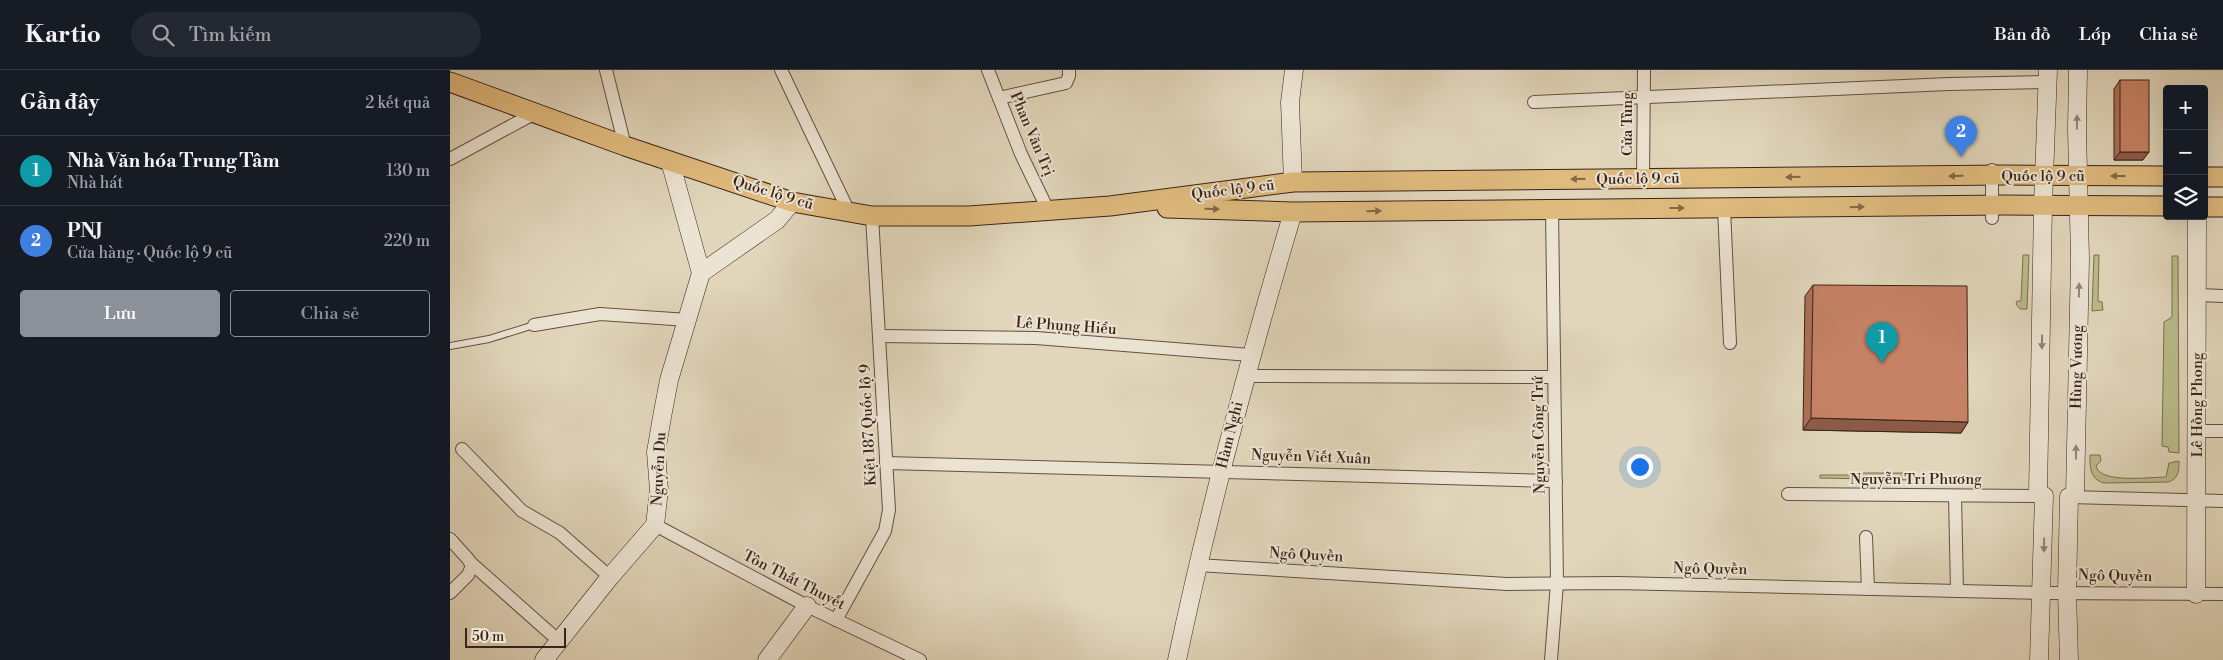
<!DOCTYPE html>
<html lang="vi">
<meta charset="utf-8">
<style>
:root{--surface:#171b24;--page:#242831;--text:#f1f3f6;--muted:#9ea1a6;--line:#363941;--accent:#8c9099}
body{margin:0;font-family:"Libre Bodoni",serif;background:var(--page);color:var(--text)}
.controls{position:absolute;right:15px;top:15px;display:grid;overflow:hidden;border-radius:5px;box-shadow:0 5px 20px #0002}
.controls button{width:45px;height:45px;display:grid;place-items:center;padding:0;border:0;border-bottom:1px solid var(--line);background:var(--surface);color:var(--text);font:25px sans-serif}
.scale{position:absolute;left:15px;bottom:12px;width:101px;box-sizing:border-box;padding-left:5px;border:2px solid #3b2318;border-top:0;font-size:14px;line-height:18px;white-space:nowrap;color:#3b2318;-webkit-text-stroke:4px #ece4d3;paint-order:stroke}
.you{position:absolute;left:1189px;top:396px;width:18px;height:18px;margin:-12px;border:4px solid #fff;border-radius:50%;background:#1a73e8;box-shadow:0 0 0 8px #1a73e833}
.badge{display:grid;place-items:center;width:32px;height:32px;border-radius:50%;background:var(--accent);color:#fff;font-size:16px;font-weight:700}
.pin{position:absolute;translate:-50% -41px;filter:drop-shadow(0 1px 2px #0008)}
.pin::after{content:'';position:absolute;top:26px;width:18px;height:15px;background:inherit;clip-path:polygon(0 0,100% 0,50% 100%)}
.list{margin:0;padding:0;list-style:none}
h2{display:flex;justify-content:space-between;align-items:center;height:65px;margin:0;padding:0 20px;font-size:21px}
h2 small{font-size:16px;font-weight:400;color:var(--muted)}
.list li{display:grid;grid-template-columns:32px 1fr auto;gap:15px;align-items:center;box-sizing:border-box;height:70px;padding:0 20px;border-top:1px solid var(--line)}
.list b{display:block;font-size:19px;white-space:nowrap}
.list p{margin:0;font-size:16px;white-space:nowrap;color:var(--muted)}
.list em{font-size:16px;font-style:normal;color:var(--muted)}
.actions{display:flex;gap:10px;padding:15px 20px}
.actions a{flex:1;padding:11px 0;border:1px solid var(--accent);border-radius:5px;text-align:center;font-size:18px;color:var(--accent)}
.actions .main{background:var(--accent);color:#fff}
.icon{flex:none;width:28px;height:28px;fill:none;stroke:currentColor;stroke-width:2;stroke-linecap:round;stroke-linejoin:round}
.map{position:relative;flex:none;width:1773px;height:590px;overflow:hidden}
header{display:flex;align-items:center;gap:30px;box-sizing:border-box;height:70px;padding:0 25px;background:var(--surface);border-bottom:1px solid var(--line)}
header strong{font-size:24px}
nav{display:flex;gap:28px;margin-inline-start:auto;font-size:18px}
.search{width:350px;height:45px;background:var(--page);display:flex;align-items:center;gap:12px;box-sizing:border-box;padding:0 18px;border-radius:28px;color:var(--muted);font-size:19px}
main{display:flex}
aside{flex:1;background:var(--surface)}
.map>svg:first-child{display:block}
.green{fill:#babc8b;stroke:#7a7052}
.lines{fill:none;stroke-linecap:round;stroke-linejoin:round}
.lane-casing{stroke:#645041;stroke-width:8}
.street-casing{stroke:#645041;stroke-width:14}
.secondary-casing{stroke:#3b2318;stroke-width:19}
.primary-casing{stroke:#3b2318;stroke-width:21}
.lane{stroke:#ece4d3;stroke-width:6}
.street{stroke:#ece4d3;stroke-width:12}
.secondary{stroke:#ece4d3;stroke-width:18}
.primary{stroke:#e0bb7e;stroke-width:19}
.wall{fill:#aa7057;stroke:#3b2318}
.shaded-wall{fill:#8b5b47;stroke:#3b2318}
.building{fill:#c68265;stroke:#3b2318}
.oneway{fill:#948476}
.oneway2{fill:#856746}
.labels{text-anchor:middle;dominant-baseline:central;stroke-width:4;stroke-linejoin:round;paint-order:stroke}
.street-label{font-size:15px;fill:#3b2318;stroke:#ece4d3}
</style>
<header>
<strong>Kartio</strong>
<div class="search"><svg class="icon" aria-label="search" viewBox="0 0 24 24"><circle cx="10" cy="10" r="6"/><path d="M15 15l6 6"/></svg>Tìm kiếm</div>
<nav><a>Bản đồ</a><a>Lớp</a><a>Chia sẻ</a></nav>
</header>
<main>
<aside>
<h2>Gần đây<small>2 kết quả</small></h2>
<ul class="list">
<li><span class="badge" style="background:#0f9aa8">1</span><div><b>Nhà Văn hóa Trung Tâm</b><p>Nhà hát</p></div><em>130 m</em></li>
<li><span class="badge" style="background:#3f7fe0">2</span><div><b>PNJ</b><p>Cửa hàng · Quốc lộ 9 cũ</p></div><em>220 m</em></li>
</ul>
<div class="actions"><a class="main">Lưu</a><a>Chia sẻ</a></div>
</aside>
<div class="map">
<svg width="1773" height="590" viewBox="0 0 1773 590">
<rect width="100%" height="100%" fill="#e1d6bb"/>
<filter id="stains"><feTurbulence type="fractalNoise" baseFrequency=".004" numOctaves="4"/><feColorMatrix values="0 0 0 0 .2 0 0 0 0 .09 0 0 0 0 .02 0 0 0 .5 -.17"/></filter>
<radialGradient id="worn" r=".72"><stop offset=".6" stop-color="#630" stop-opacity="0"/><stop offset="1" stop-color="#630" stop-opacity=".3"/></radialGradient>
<g class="green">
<path d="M 1573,185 L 1579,185 L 1577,239 L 1570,239 L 1566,234 L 1567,231 L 1571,231 Z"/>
<path d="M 1644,185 L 1649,185 L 1648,231 L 1652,232 L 1653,240 L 1642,241 Z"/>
<path d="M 1722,186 L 1728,186 L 1729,383 L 1719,382 L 1718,377 L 1712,376 L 1714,252 L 1722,247 Z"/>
<path d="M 1640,385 L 1650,385 L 1651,391 L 1646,396 C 1650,414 1700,407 1716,407 L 1719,393 L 1729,391 C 1729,400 1729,409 1718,412 L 1653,413 C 1640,408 1640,398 1640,385 Z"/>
<path d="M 1406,403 L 1462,403 L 1462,410 L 1370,408 L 1370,405 L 1402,405 Z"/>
</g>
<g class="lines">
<g class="lane-casing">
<path id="lane" d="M 0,276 L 39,269 L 84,255"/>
</g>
<g class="street-casing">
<g id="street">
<path d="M 156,0 L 175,76"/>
<path d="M 331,0 L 400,144"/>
<path d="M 538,0 L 571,84 L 598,140"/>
<path d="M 549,28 L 616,13 L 619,6 L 619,0"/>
<path d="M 1084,32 L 1499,14 L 1598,12"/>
<path d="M 0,89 L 85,43"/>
<path d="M 1193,109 L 1194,0"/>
<path d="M 1274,138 L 1280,273"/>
<path d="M 1542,148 L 1542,100"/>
<path d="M 1748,225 L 1773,226"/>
<path d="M 84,255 L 150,244 L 238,250"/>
<path d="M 429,266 L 586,268 L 800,285"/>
<path d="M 795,306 L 1104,307"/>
<path d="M 1747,361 L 1773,361"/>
<path d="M 12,379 L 72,441 L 110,463 L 160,507"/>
<path d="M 436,393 L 1106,411"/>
<path d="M 1338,424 L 1594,426"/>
<path d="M 1505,426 L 1507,521"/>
<path d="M 1619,427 L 1773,431"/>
<path d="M 205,455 L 357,536 L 470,590"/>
<path d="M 1416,467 L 1418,519"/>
<path d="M 0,469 L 18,489 L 22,496 L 18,505 L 0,523"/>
<path d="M 21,493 L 109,571"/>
<path d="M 747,495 L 1057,514 L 1167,513 L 1593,523 L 1773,524"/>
<path d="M 386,550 L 435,461 L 439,440 L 422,146"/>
<path d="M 1101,590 L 1107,513 L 1102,139"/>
</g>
</g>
<g class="secondary-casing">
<g id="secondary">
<path d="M 843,112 L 840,32 L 844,0"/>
<path d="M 251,203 L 327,150 L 342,132"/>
<path d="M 1746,524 L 1747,146"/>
<path d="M 94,590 L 160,507 L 205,455 L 209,420 L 206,382 L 212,347 L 219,310 L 251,203 L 220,91"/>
<path d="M 317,590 L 357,536"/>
<path d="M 727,590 C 759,439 799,290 843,142"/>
<path d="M 1589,590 L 1594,426 L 1588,424 L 1593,135 L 1598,0"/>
<path d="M 1619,590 L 1617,522 L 1619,427 L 1625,425 L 1630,189 L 1627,59 L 1628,0"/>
</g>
</g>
<g class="primary-casing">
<g id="primary">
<path d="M 0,12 L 175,76 L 342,132 L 422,146 L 519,146 L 660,136 L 843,112 L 1554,105 L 1717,106"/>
<path d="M 1754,107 L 1773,107"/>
<path d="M 1754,137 L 1773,137"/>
<path d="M 717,138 L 843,142 L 1554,135 L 1717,136"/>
</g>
</g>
<use href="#lane" class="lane"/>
<use href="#street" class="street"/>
<use href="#secondary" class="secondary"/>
<use href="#primary" class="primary"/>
</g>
<g class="wall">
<path d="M 1670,10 L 1693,90 L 1664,90 L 1664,19 Z"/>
<path d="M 1363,215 L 1518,352 L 1511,363 L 1353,360 L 1355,226 Z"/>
</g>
<g class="shaded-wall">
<path d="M 1670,82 L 1699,82 L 1693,90 L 1664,90 Z"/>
<path d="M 1361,348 L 1518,352 L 1511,363 L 1353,360 Z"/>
</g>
<g class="building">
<rect x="1670" y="10" width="29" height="72"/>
<path d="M 1363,215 L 1517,216 L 1518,352 L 1361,348 Z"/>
</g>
<defs><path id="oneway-solid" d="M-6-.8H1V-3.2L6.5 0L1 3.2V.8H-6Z" transform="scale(1.25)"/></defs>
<g class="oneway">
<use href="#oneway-solid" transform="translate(1627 52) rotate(-89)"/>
<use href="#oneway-solid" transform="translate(1629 220) rotate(-89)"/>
<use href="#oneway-solid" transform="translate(1592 272) rotate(91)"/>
<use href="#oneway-solid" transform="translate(1626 382) rotate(-89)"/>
<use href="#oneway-solid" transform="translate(1594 475) rotate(91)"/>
</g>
<g class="oneway2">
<use href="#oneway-solid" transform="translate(1506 106) rotate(179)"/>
<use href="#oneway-solid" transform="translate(1668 106) rotate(-180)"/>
<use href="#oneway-solid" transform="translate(1343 107) rotate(179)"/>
<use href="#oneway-solid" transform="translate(1128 109) rotate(179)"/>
<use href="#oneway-solid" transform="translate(1407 137) rotate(-1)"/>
<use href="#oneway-solid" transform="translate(1227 138)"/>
<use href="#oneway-solid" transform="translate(762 139) rotate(2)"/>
<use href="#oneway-solid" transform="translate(924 141) rotate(-1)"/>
</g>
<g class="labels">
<g class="street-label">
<text transform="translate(1177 54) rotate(-90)">Cửa Tùng</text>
<text transform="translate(582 64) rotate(67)">Phan Văn Trị</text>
<text x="1593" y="106">Quốc lộ 9 cũ</text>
<text transform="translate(1188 109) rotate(-1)">Quốc lộ 9 cũ</text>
<text transform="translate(783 120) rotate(-7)">Quốc lộ 9 cũ</text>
<text transform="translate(323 123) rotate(17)">Quốc lộ 9 cũ</text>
<text transform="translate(616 256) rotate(4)">Lê Phụng Hiểu</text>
<text transform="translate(1627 297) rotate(-89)">Hùng Vương</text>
<text transform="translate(1747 335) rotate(-90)">Lê Hồng Phong</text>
<text transform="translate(418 355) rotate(-93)">Kiệt 187 Quốc lộ 9</text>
<text transform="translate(780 365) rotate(-76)">Hàm Nghi</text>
<text transform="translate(1089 365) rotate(-91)">Nguyễn Công Trứ</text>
<text transform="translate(861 387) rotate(2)">Nguyễn Viết Xuân</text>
<text transform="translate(209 399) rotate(-87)">Nguyễn Du</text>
<text x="1466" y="409">Nguyễn Tri Phương</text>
<text transform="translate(856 485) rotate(3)">Ngô Quyền</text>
<text transform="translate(1260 499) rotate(1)">Ngô Quyền</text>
<text transform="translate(1665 506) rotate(1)">Ngô Quyền</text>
<text transform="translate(344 510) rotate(27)">Tôn Thất Thuyết</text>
</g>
</g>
<rect width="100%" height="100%" filter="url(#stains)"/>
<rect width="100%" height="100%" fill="url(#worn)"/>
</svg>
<div class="controls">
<button>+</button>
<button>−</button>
<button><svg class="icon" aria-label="layers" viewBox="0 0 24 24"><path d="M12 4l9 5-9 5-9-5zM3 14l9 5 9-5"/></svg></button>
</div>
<div class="scale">50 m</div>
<div class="you"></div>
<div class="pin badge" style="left:1432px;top:293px;background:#0f9aa8">1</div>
<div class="pin badge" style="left:1511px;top:87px;background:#3f7fe0">2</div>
</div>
</main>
